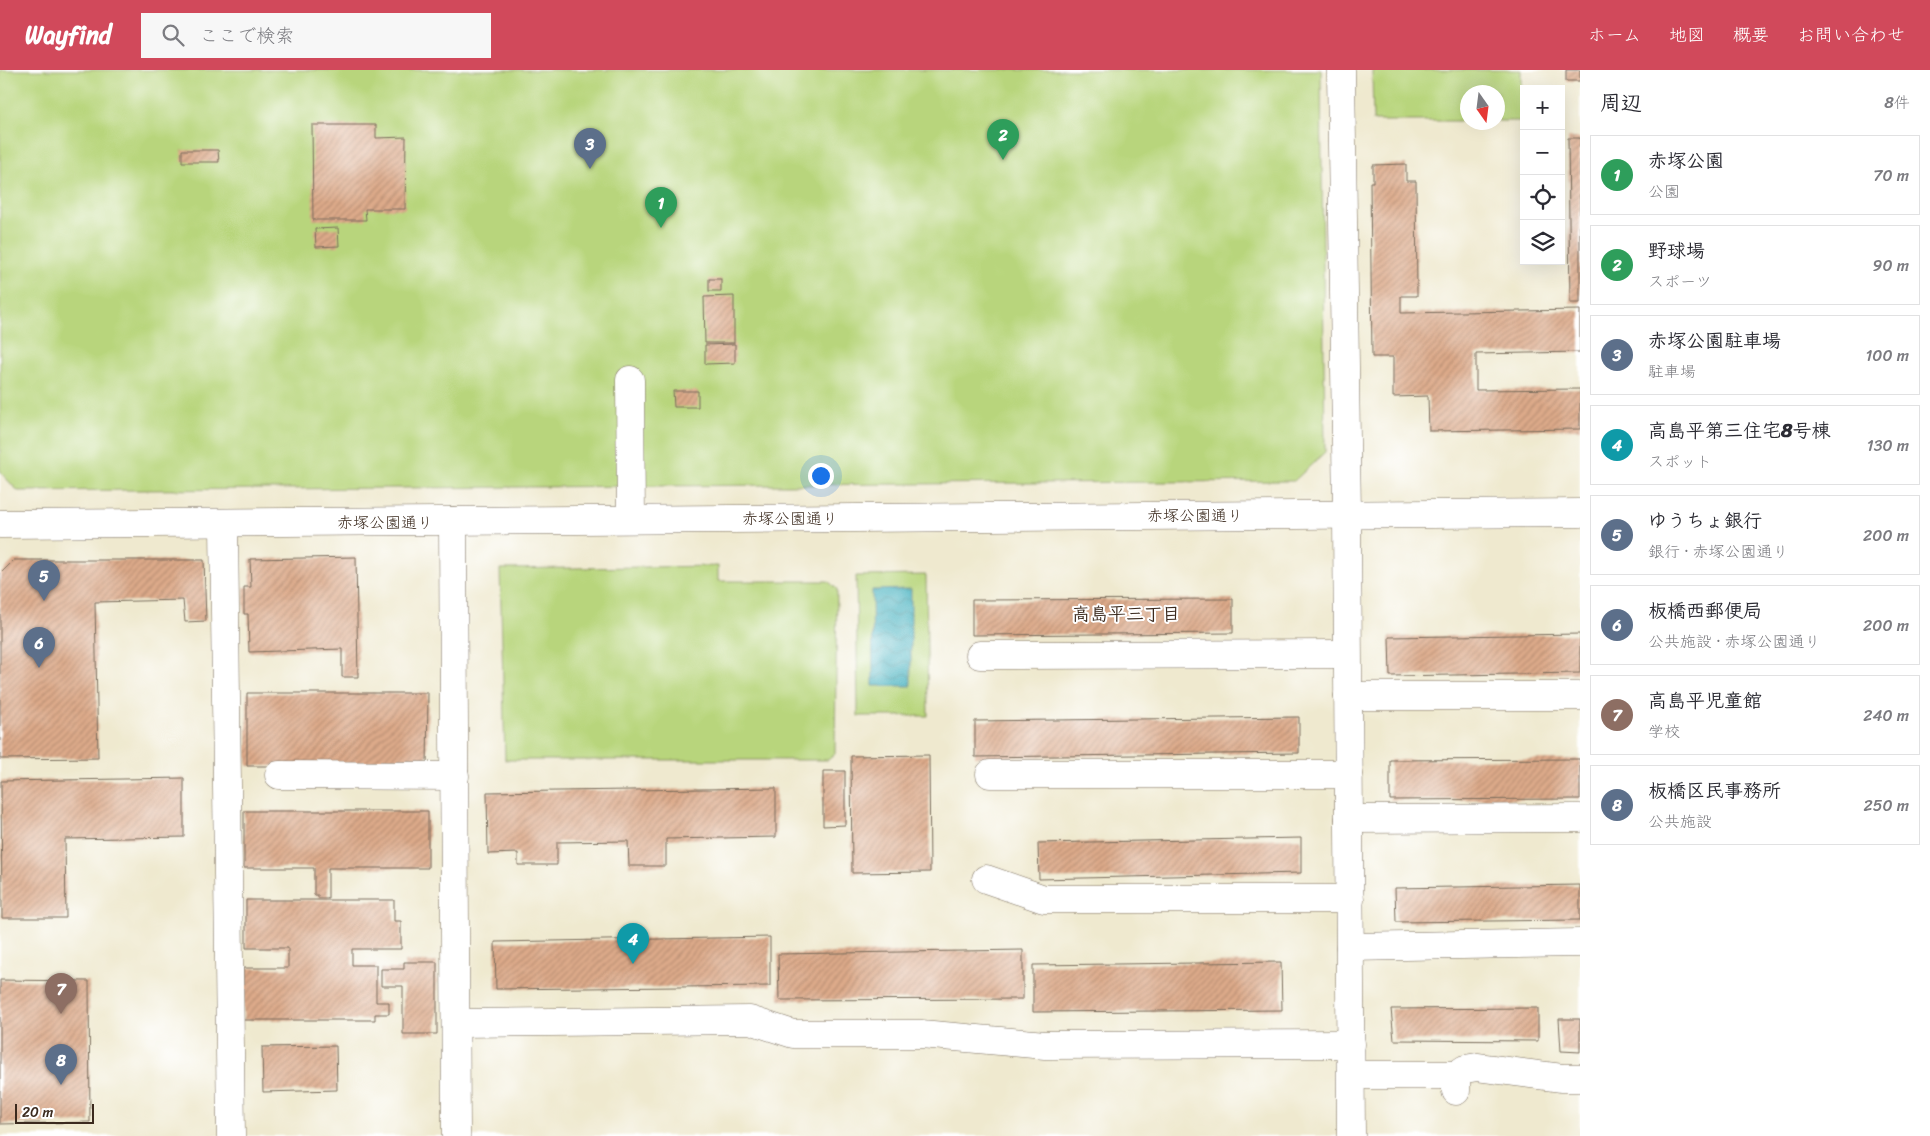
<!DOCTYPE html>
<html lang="ja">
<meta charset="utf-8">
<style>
:root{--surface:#fff;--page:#f7f7f7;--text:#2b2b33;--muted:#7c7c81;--line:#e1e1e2;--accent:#d1495b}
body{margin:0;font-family:Sriracha,"Klee One",sans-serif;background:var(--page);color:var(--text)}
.controls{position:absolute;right:15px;top:15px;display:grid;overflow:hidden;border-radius:0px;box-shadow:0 5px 20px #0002}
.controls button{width:45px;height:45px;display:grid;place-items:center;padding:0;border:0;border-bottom:1px solid var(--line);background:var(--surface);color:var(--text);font:25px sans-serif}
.compass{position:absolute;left:1460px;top:15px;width:45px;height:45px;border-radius:50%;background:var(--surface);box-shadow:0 5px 20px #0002;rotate:166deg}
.scale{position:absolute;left:15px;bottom:12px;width:79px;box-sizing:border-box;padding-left:5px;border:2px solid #3b2a1e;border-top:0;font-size:14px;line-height:18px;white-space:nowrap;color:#3b2a1e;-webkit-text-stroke:4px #fff;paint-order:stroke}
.you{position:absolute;left:820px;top:405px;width:18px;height:18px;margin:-12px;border:4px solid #fff;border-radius:50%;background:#1a73e8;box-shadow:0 0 0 8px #1a73e833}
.badge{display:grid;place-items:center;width:32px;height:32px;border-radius:50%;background:var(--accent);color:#fff;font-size:16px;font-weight:700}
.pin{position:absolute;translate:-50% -41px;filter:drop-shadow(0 1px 2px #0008)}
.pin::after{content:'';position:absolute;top:26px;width:18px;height:15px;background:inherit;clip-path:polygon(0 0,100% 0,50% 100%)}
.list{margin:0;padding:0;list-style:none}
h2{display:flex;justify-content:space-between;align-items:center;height:65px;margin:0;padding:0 20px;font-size:21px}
h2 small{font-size:16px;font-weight:400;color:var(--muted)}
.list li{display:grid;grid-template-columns:32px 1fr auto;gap:15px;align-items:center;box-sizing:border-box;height:80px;margin:0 10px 10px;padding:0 10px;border:1px solid var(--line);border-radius:0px}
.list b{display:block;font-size:19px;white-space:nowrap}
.list p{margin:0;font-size:16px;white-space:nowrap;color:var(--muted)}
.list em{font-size:16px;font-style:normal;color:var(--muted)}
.icon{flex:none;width:28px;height:28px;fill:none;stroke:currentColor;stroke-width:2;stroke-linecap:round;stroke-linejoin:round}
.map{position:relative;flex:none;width:1580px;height:1066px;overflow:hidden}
header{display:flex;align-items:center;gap:30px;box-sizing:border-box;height:70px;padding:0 25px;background:var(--accent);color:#fff}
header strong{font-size:24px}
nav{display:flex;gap:28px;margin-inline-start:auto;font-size:18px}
.search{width:350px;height:45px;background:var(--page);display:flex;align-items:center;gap:12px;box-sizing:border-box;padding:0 18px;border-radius:0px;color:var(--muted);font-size:19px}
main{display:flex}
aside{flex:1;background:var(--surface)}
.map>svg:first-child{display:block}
.green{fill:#b8d57c;stroke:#7a804d}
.water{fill:url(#water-waves);stroke:#3e6c6e}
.building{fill:url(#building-hatch)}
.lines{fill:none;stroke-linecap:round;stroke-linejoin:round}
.minor-casing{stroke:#7a6d5c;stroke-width:29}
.minor{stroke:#fff;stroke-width:28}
.labels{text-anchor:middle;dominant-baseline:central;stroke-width:4;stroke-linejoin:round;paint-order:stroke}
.street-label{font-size:16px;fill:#3b2a1e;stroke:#fff}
.neighbourhood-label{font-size:18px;font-weight:bold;fill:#3b2a1e;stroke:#fff}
</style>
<header>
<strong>Wayfind</strong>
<div class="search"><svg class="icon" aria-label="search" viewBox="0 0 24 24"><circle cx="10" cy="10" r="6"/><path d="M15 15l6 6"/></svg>ここで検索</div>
<nav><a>ホーム</a><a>地図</a><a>概要</a><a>お問い合わせ</a></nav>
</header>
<main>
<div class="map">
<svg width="1580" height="1066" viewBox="0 0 1580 1066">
<defs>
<pattern id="water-waves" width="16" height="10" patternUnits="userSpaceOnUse" patternTransform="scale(1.25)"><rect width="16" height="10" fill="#41afbd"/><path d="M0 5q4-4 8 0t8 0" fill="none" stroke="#388f99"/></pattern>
<pattern id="building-hatch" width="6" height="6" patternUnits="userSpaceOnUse" patternTransform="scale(1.25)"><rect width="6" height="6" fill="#ddaa8a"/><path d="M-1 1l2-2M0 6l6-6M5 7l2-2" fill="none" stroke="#b48b70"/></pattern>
</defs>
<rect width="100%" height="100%" fill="#fff"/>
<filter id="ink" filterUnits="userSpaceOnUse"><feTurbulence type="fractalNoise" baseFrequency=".02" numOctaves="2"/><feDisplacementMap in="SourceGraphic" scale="10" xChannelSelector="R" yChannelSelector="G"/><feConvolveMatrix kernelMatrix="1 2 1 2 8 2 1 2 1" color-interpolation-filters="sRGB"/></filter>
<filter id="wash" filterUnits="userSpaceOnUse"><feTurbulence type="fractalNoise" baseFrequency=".0096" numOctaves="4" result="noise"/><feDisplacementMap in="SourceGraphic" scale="20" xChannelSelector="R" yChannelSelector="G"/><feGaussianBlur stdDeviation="1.12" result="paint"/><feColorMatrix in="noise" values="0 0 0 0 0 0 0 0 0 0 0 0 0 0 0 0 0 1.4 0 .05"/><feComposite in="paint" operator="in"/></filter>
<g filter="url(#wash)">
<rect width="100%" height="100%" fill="#efe9cf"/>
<g class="green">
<path d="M 0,0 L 1321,0 L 1325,382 L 1294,411 L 18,421 L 0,402 Z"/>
<path d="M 1372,0 L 1521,0 L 1521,51 L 1498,51 L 1498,22 L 1468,22 L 1467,51 L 1373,51 Z"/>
<path d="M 718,496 L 718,511 L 828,511 L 837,519 L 835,684 L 828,690 L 505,690 L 500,499 Z"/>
<path d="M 926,505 L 928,646 L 858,646 L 856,506 Z"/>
</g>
<path class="water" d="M 911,519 L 911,616 L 873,616 L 872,520 Z"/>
<g id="blocks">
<g class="building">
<rect x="1566" y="0" width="14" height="11"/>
<path d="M 312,55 L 376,55 L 376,68 L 406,67 L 405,139 L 365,139 L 366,150 L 313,150 Z"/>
<path d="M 1568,68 L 1580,68 L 1580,233 L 1570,233 Z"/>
<path d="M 182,80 L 218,80 L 219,92 L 182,92 Z"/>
<path d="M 1406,94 L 1406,111 L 1416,111 L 1417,226 L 1401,226 L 1401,243 L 1580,240 L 1580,282 L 1476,284 L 1476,320 L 1580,319 L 1580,359 L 1429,361 L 1428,326 L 1393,327 L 1393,287 L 1372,287 L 1370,112 L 1373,112 L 1373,95 Z"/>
<path d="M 338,158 L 339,176 L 316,177 L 315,159 Z"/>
<rect x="709" y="209" width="12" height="12"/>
<path d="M 734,226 L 734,273 L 705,273 L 704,227 Z"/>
<path d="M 735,274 L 735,293 L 705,294 L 705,275 Z"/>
<path d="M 673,321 L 698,321 L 698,337 L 674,337 Z"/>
<path d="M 356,487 L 358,607 L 342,607 L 342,579 L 249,582 L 248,544 L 244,544 L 244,517 L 251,517 L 250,489 Z"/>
<path d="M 14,490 L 204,490 L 206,551 L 185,552 L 183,530 L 95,532 L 98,688 L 0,689 L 0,504 Z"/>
<path d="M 1233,529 L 1233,563 L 972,565 L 972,530 Z"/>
<path d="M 1580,564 L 1580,603 L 1390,606 L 1389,567 Z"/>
<path d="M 247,623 L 428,623 L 427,696 L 247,696 Z"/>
<path d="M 1299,647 L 1299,683 L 975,687 L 975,651 Z"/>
<path d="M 929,685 L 930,802 L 852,803 L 851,686 Z"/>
<path d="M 1580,689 L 1580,729 L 1390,730 L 1390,690 Z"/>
<path d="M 823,701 L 845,701 L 845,755 L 823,756 Z"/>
<path d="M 184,708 L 184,767 L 65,769 L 66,848 L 2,848 L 1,711 Z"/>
<path d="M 776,718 L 776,767 L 666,769 L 666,796 L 629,796 L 628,771 L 557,772 L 557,795 L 518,795 L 518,783 L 488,784 L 487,722 Z"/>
<path d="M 244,741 L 428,741 L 428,798 L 328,798 L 328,828 L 318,828 L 318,825 L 314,825 L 314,798 L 244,798 Z"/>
<path d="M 1301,768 L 1301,803 L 1039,809 L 1038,773 Z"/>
<path d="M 1580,815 L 1580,850 L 1396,852 L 1395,818 Z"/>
<path d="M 246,830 L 394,830 L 394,851 L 401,851 L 401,879 L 352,879 L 352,895 L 376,895 L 376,932 L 389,932 L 389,944 L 375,944 L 375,950 L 243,950 L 243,898 L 288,898 L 288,878 L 246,878 Z"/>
<path d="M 770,867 L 770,916 L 496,919 L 495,872 Z"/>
<path d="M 1023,880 L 1023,929 L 779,930 L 778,884 Z"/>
<path d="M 404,892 L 437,892 L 437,964 L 403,964 L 403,916 L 381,916 L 381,899 L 404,899 Z"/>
<path d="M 1281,892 L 1282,940 L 1033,942 L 1033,895 Z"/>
<path d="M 0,910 L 89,911 L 90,1052 L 0,1054 Z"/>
<path d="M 1538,938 L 1538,971 L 1394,970 L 1391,939 Z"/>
<path d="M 1559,949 L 1580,949 L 1580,982 L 1561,981 Z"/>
<path d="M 336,976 L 337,1020 L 263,1022 L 262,977 Z"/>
</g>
</g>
</g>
<g filter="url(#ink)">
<use href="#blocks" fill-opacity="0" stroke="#7a6d5c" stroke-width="1"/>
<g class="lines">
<g class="minor-casing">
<g id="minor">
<path d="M 1341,0 L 1347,445 L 1351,1066"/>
<path d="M 630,310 L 631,449"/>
<path d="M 453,451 L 456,1066"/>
<path d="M 224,453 L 231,1066"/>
<path d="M 0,454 L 1580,443"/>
<path d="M 980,585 L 1347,584"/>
<path d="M 1348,626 L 1580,626"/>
<path d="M 990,704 L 1349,704"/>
<path d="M 279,705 L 455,706"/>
<path d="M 1349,749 L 1580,748"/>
<path d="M 986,809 L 1044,829 L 1350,829"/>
<path d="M 1350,877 L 1580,873"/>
<path d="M 456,953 L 750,950 L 793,964 L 921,964 L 1045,975 L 1351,974"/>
<path d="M 1352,1005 L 1456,1005 L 1456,1021"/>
<path d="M 1456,1005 L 1465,999 L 1477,997 L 1562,1008 L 1580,1008"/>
</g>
</g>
<use href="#minor" class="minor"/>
</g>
</g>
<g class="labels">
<g class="street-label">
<text x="1195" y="445">赤塚公園通り</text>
<text x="790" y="448">赤塚公園通り</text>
<text x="385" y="452">赤塚公園通り</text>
</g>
<g class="neighbourhood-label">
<text x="1126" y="544">高島平三丁目</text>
</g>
</g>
</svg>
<div class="controls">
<button>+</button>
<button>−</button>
<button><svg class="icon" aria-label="locate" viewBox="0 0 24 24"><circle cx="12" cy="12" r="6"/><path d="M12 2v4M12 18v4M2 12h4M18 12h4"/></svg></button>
<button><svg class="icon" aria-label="layers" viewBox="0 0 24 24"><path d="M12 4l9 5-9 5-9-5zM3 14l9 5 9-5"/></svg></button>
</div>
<svg class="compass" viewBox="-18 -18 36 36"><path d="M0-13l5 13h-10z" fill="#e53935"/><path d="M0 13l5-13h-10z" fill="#7c7c81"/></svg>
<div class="scale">20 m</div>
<div class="you"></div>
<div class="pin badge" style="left:661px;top:158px;background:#2e9e5b">1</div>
<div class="pin badge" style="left:1003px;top:90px;background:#2e9e5b">2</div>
<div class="pin badge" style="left:590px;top:99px;background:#5c6f8a">3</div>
<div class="pin badge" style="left:633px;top:894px;background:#0f9aa8">4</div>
<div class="pin badge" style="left:44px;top:531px;background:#5c6f8a">5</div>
<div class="pin badge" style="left:39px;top:598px;background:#5c6f8a">6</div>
<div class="pin badge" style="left:61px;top:944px;background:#8d6e63">7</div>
<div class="pin badge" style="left:61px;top:1015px;background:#5c6f8a">8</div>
</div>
<aside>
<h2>周辺<small>8件</small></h2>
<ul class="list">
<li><span class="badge" style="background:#2e9e5b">1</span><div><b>赤塚公園</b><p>公園</p></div><em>70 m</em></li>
<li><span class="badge" style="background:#2e9e5b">2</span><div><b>野球場</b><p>スポーツ</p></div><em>90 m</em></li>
<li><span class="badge" style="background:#5c6f8a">3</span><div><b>赤塚公園駐車場</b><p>駐車場</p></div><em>100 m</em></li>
<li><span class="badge" style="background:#0f9aa8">4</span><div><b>高島平第三住宅8号棟</b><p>スポット</p></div><em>130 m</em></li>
<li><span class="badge" style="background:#5c6f8a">5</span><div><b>ゆうちょ銀行</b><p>銀行 · 赤塚公園通り</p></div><em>200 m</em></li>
<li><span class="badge" style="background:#5c6f8a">6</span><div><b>板橋西郵便局</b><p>公共施設 · 赤塚公園通り</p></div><em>200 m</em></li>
<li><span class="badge" style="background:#8d6e63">7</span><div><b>高島平児童館</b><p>学校</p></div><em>240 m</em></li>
<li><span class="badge" style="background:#5c6f8a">8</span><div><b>板橋区民事務所</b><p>公共施設</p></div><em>250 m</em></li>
</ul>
</aside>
</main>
